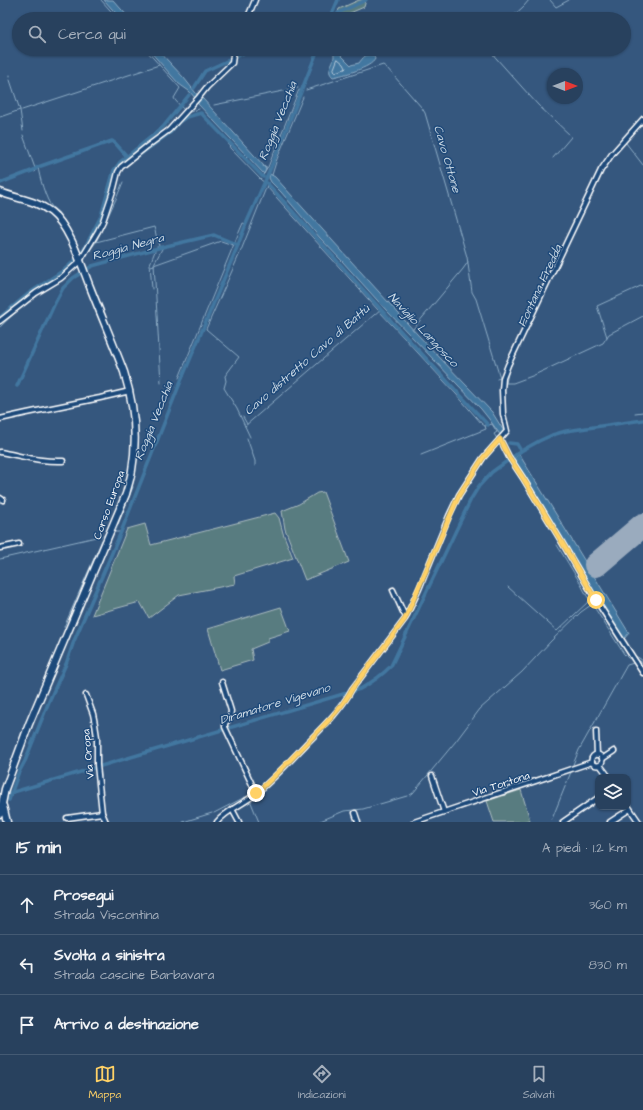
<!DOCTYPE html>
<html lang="it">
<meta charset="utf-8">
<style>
:root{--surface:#28415e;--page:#304864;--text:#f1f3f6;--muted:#a5afbc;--line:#445a73;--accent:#ffd166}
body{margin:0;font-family:"Architects Daughter",sans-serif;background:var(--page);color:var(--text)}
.controls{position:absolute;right:12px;bottom:12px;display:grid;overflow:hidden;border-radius:8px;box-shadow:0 1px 3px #0004}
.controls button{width:36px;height:36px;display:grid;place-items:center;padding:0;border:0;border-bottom:1px solid var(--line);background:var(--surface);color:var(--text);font:20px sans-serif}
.compass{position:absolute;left:547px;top:68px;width:36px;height:36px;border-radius:50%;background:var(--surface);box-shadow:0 1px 3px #0004;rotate:90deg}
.stop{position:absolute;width:12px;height:12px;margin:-9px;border:3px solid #ffd166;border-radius:50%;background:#fff}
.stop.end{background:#ffd166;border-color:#fff;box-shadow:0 1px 4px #0008}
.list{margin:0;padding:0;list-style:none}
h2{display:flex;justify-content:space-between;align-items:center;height:52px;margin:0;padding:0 16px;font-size:17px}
h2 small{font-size:13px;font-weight:400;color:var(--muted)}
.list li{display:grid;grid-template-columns:26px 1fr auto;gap:12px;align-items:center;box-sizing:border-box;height:60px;padding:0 16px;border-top:1px solid var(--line)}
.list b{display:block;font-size:15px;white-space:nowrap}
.list p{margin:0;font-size:13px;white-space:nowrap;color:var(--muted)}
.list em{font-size:13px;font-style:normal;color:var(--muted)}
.icon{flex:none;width:22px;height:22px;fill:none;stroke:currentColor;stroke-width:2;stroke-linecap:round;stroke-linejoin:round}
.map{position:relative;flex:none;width:643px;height:822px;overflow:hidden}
.search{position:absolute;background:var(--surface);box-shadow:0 1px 3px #0004;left:12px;right:12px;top:12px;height:44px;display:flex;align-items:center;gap:10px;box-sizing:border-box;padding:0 14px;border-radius:22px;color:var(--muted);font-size:15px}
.sheet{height:232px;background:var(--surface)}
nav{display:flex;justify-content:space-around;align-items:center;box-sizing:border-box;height:56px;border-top:1px solid var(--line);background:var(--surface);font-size:11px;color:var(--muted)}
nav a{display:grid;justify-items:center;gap:2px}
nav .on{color:var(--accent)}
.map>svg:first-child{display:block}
.green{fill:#597b80;stroke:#acbdc0}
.water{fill:#4377a0;stroke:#8eadc6}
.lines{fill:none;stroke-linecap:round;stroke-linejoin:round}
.shore{stroke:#b4c9d9;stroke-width:1}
.stream{stroke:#8eadc6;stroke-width:1}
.canal{stroke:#4377a0;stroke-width:3.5}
.runway{stroke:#9aabbe;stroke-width:24}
.street-casing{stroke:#fff;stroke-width:7}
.secondary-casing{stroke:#fff;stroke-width:9}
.street{stroke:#1f4a7a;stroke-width:4}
.secondary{stroke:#1f4a7a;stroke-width:6}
.route{stroke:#ffd166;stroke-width:5}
.labels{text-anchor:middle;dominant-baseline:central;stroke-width:3;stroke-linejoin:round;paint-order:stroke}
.street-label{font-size:11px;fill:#fff;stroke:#1f4a7a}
.water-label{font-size:12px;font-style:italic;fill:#d0dde7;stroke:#1f4a7a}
</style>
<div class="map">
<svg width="643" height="822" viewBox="0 0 643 822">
<rect width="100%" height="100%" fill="#35577e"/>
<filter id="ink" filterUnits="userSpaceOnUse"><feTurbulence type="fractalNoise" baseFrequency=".025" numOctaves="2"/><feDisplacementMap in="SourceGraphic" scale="8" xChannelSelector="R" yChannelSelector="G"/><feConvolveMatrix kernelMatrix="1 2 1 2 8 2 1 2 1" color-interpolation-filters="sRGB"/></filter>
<g filter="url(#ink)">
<g class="green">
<path d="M 359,0 L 366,0 L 364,7 L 336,19 L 339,9 Z"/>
<path d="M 323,492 L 349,562 L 305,580 L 285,529 L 282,511 L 299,504 L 317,493 Z"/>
<path d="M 275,513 L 279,518 L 283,533 L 293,558 L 234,576 L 235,584 L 179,595 L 149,618 L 140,602 L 92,615 L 127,529 L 145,524 L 151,545 Z"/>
<path d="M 281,607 L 290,631 L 268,638 L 268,642 L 251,649 L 253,660 L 220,670 L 208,629 Z"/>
<path d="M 521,790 L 530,820 L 522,822 L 494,822 L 487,801 Z"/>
</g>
<g class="water">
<path d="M 104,0 L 113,0 L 130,19 L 121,19 Z"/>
<path d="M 148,49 L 157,49 L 184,78 L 199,97 L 196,99 L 189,91 L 179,84 Z"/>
<path d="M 332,49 L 339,50 L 341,55 L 351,65 L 359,63 C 363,58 366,52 374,56 L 375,59 C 371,68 343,75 333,77 C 325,70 334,64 334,56 C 334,53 333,51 332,49 Z"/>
<path d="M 200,98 L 203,99 L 264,166 L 266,170 L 264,174 L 198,104 L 197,100 Z"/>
<path d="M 270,174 L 275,177 L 417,334 L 492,412 L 505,433 L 501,436 L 489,419 L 481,409 L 386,310 L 342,261 L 320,238 L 281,192 L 271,182 L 269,178 Z"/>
<path d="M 519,454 L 629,633 L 624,639 C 606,614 592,587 576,561 C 556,526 535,492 514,458 Z"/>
</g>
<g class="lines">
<path class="shore" d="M 338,59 L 344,64 L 346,68 L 345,69 L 335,72 L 334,69 Z"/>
<g class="stream">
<path d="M 101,0 L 118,19"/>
<path d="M 550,0 L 556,7 L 569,0"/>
<path d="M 510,19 L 524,6 L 529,0"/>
<path d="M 145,49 L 180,88 L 174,98 L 175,100 L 185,111"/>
<path d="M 488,49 L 538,105 L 571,136 L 571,137 L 553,158"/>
<path d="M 10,75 L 10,76"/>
<path d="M 10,80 L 20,110 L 23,131"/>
<path d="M 306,90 L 383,65 L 387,68 L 422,108 L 425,113 L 467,257 L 472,292 L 476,299 L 501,381"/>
<path d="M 214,105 L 298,88"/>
<path d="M 22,110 L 159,65"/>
<path d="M 187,113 L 199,109"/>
<path d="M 0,117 L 20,110"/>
<path d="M 23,135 L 36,171 L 35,172"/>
<path d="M 227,139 L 230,148 L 261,180 L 264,182"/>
<path d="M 626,143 L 643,165"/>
<path d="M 610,160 L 643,123"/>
<path d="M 263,166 L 270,170"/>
<path d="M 38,167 C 39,176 46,200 52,207 C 54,209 57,211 59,213"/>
<path d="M 272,175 L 277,159 L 303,97"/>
<path d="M 262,177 L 268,167 L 298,92 L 299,90 L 302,91"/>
<path d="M 267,187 L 378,310"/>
<path d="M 592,193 L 598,180"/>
<path d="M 582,205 L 600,168"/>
<path d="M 96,242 L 154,227 L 159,246 L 155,248 L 155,251 L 150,264 L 152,289"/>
<path d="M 83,260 L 96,242 L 116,199 L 123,182"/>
<path d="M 151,266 L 221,241 L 233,245"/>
<path d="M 30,300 L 46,289"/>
<path d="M 380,312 L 456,394 L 482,424 L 485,426"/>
<path d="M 0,327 L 23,305"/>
<path d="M 413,329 L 463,269 L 468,262"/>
<path d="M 607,337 L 597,306 L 643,285"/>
<path d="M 179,378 L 234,244 L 243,223 L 246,224"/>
<path d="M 497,379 L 501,377"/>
<path d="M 161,383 L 154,264 L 163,247"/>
<path d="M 505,383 L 513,383 L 532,376 L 603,343 L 609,334 L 643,316"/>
<path d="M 506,383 L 509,369 L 591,196"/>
<path d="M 635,413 L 643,412"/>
<path d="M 243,417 L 247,424"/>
<path d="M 245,426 L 381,309"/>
<path d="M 497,432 L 494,434 L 498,440"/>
<path d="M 250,437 L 237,409 L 224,388 L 226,381 L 225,376 L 239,357 L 206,329 L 240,253 L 268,183"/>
<path d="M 247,438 L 255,461 L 255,466"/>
<path d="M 500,443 L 506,457"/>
<path d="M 421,455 L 486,429 L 485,426 L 492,424 L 497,432"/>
<path d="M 511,464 L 576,570"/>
<path d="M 121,532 L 115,532 L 133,487"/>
<path d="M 557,545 L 579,581 L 587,596 L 624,654 L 628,658 L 631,658"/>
<path d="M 0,559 L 105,535"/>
<path d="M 583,581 L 592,598"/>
<path d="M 508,587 L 557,631 L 589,601"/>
<path d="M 591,599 L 592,598 L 628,655 L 630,655"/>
<path d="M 64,627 L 102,540"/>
<path d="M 635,656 L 639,658 L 643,661"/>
<path d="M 636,659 L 643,663"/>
<path d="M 639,662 L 643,665"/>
<path d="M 572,767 L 579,750 L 627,665 L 634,663"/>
<path d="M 410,795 L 413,793 L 456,741 L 480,709 L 522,672 L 551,641 L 581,612 L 591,605"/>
<path d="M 250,800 L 259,822"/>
<path d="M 214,813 L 245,797 L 248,798"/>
<path d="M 552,819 L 571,772"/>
<path d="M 183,822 L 212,813"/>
<path d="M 318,822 L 344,811 L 363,809 L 407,796"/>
</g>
<g class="canal">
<path d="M 338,13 L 366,0"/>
<path d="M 320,19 L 328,16"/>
<path d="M 330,19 L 338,0"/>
<path d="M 194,88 L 205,71 L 253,49"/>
<path d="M 0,183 L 34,170 L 38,167 L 112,141 L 116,144 L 131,161 L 171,132 L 179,122 L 187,117 L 201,113 L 263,177"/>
<path d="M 267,183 L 393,323 L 488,425"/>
<path d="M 82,253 L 101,216 L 114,170 L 120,162 L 163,127 L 189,95"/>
<path d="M 0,317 L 28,294 L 64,270 L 75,260"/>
<path d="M 17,386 L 54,305 L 63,288 L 73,278 L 92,266 L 162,247 L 214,235 L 238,245"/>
<path d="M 509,443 L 517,444 L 521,451"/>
<path d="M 0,796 L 360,689 C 373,682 381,676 391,666 L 471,499 L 479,486 L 492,472 L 521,451 L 539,441 L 552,435 L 566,431 L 643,420"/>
<path d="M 9,800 L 18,774 L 25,761 L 50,699 L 66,664 L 74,641 L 121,532 L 178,388 L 238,245 L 246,224 L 270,170 L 318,49"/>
</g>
<path class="runway" d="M 596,565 L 643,525"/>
<g class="street-casing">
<g id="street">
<path d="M 247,19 L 255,0"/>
<path d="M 0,321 L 36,293 L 61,278 L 80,261 L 98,231 L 103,221 L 114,188 L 118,172 L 121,167 L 146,147 L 169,130 L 199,97 L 207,87 L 232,63 L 233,55 L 235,49"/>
<path d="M 0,419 L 27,413 L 100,398 L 130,391"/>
<path d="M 500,439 L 509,457 L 523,478 L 560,539 L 596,600 L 643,673"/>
<path d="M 0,452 C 22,456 40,462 63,461"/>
<path d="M 0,498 L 3,500"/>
<path d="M 0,548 L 19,544"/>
<path d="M 393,590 L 403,612 L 406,617"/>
<path d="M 222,682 L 231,711 L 230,718 L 225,723 L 225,727 L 256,793"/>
<path d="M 86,695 L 93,714 L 95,724 L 97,737 L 97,765 L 102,813 L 106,822"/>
<path d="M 596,731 L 597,755"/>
<circle cx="597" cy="760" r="5.5"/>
<path d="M 602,759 L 614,751"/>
<path d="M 600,765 L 609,777"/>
<path d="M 432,776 L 444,812"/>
<path d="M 628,806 L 639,822"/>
<path d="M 232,809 L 239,822"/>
<path d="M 355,813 L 358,822"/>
<path d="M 67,818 L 102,813"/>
<path d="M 217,822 C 227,810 242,805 254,795 C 273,780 290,761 307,743 C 323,727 341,710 352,689 L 405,619 L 419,589 L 449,516 L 459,495 L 483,458 L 507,431 L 503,414 L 502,390 L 503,378 L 508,365 L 601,170 L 612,154 L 643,119"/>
<path d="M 414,822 L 592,762"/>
<path d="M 563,822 L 598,798"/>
<path d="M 610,822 L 630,809"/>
</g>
</g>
<g class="secondary-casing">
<g id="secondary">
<path d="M 0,192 C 17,199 36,200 51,212 C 70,227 81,264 90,287 C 101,315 113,343 124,372 C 134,404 138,436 132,470 C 131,478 128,486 126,494 L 29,724 L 5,789 L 0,814"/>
<path d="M 3,806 L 7,822"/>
</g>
</g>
<use href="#street" class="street"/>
<use href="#secondary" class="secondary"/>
</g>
</g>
<g class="lines" filter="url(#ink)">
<path class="route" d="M 256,793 C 274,778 290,760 307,743 C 323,726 341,710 352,689 L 405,619 L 459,495 L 483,458 L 500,439 L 509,457 L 523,478 L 560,539 L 596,600"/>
</g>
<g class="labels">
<g class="street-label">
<text transform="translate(109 505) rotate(-70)">Corso Europa</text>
<text transform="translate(88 754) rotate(-95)">Via Oropa</text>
<text transform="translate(501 784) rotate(-18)">Via Tortona</text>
</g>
<g class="water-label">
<text transform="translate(278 121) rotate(-68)">Roggia Vecchia</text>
<text transform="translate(447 159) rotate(74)">Cavo Ottone</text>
<text transform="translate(128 247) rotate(-15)">Roggia Negra</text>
<text transform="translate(540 286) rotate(-65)">Fontana Fredda</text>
<text transform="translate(423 330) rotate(47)">Naviglio Langosco</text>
<text transform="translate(307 360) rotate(-41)">Cavo distretto Cavo di Battù</text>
<text transform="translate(154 421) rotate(-68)">Roggia Vecchia</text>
<text transform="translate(275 704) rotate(-17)">Diramatore Vigevano</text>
</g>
</g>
</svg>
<div class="controls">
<button><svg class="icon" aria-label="layers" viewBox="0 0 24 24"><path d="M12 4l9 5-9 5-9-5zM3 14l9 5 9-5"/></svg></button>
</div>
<svg class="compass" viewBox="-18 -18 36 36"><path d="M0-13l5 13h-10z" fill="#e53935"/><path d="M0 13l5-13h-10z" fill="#a5afbc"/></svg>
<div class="stop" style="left:596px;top:600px"></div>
<div class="stop end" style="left:256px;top:793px"></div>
<div class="search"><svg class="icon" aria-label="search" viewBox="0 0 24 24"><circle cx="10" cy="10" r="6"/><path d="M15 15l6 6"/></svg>Cerca qui</div>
</div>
<section class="sheet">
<h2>15 min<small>A piedi · 1.2 km</small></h2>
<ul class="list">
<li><svg class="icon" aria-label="ahead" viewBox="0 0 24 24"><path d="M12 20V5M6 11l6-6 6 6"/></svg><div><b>Prosegui</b><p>Strada Viscontina</p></div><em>360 m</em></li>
<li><svg class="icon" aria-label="left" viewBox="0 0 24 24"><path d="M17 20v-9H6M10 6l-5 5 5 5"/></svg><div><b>Svolta a sinistra</b><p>Strada cascine Barbavara</p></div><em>830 m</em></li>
<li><svg class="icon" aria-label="arrive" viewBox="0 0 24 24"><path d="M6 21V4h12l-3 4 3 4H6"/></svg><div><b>Arrivo a destinazione</b></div></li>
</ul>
</section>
<nav>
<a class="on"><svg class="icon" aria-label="map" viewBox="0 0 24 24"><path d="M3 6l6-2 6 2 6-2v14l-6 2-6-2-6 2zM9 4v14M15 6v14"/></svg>Mappa</a>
<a><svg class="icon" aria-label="directions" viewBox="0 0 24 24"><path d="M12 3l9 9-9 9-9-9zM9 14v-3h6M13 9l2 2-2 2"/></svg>Indicazioni</a>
<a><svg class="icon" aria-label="saved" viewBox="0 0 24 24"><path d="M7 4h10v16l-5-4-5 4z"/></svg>Salvati</a>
</nav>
